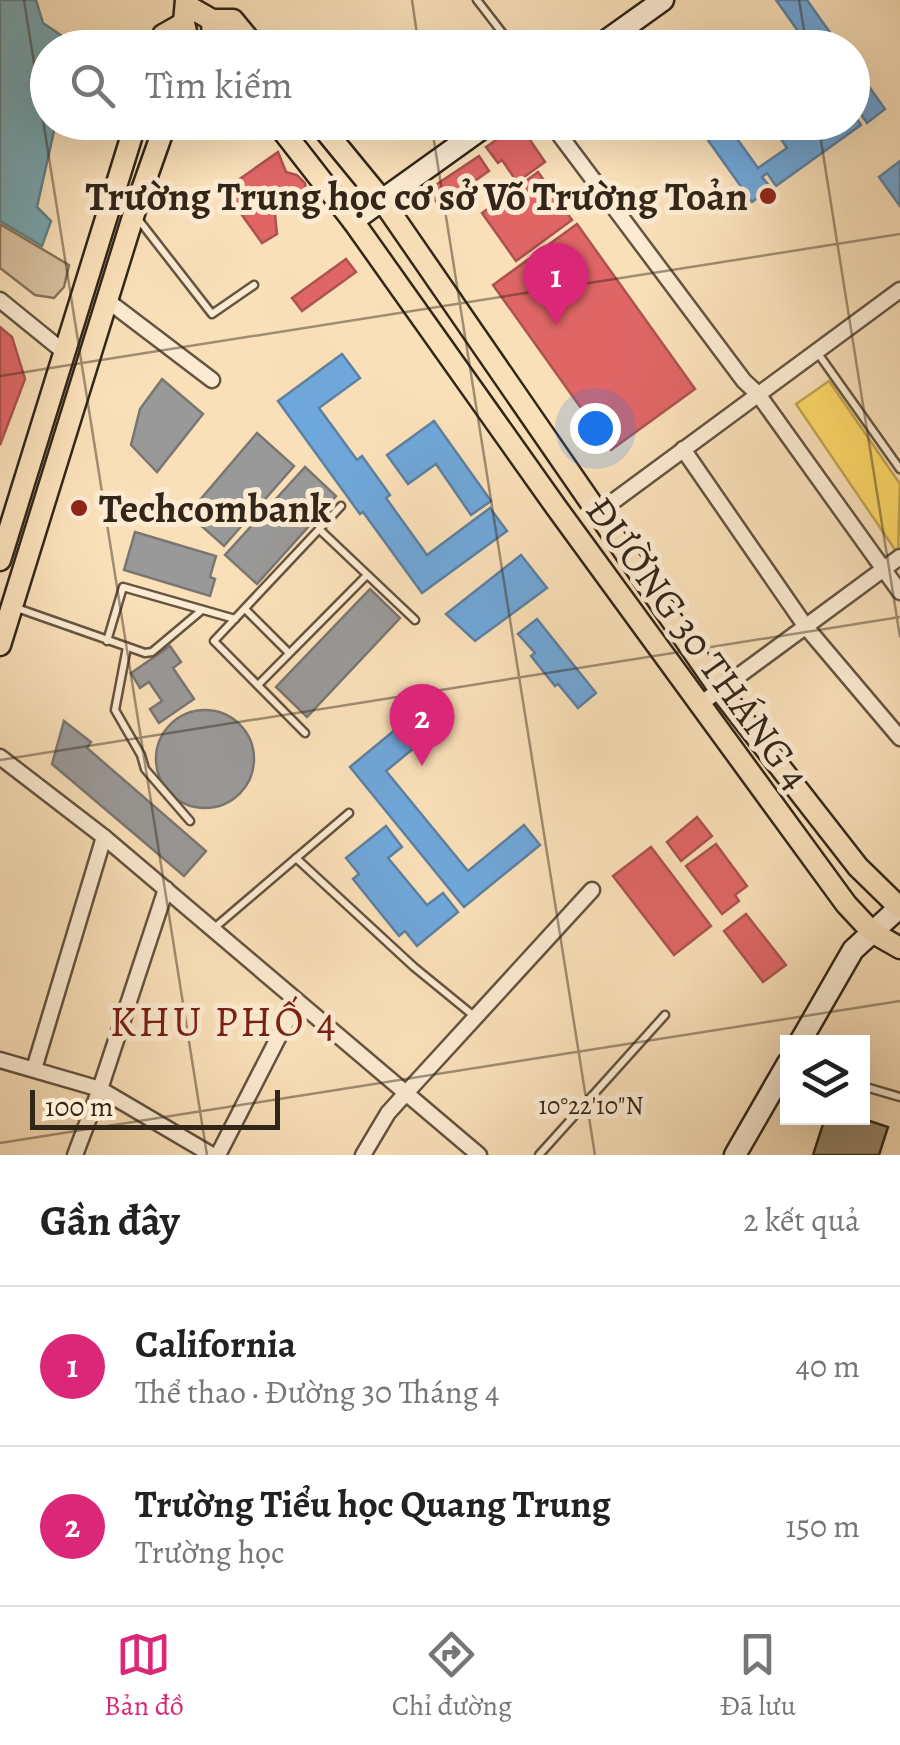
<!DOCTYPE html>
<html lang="vi">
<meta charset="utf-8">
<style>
:root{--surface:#fff;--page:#f6f6f6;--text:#222;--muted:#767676;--line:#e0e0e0;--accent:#db2777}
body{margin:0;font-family:Alegreya,serif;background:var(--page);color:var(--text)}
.controls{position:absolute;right:30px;bottom:30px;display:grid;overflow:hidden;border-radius:0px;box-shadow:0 10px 40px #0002}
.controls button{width:90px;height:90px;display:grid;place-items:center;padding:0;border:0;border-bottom:2px solid var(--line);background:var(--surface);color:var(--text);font:50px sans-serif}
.scale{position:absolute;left:30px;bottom:25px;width:250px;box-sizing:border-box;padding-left:10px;border:5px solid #322618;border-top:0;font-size:28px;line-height:35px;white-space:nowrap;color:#322618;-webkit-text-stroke:8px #fcebd2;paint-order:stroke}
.you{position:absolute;left:595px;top:428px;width:35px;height:35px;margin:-25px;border:8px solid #fff;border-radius:50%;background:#1a73e8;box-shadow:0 0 0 15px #1a73e833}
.badge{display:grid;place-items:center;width:65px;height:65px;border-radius:50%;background:var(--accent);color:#fff;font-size:32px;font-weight:700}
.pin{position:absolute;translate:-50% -82px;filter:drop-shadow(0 2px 5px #0008)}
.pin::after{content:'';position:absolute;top:52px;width:35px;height:30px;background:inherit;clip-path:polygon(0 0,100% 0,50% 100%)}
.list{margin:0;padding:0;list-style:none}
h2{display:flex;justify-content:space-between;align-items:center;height:130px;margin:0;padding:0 40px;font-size:42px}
h2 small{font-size:32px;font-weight:400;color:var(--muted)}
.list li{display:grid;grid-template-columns:65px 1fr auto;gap:30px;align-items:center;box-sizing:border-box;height:160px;padding:0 40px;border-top:2px solid var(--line)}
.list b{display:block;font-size:38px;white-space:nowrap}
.list p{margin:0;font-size:32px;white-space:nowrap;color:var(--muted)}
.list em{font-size:32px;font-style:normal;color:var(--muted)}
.icon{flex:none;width:55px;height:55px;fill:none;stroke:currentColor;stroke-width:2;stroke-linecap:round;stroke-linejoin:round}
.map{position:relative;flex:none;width:900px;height:1155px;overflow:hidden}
.search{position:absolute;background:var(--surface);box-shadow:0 10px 40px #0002;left:30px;right:30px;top:30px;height:110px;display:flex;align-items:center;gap:25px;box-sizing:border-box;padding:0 35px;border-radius:55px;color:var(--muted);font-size:38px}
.sheet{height:450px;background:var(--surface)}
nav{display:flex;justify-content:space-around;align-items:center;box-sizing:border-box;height:140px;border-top:2px solid var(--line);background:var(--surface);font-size:28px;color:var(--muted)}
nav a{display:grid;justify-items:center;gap:5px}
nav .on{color:var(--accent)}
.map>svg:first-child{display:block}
.green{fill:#d8c09e;stroke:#85735b;stroke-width:2.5}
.homes{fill:#ffd966;stroke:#c2a34f;stroke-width:2.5}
.shops{fill:#e06666;stroke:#ac534f;stroke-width:2.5}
.schools{fill:#6fa8dc;stroke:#5d81a1;stroke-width:2.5}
.public{fill:#76a5af;stroke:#627f82;stroke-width:2.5}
.industry{fill:#999;stroke:#7a7672;stroke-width:2.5}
.building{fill:#9a876c;stroke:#322618;stroke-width:2.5}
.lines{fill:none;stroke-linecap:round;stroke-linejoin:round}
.lane-casing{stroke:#645440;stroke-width:11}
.street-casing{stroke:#645440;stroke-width:19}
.secondary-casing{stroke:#322618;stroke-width:25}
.primary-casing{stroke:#322618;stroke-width:25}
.lane{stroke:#fcebd2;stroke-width:6}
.street{stroke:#fcebd2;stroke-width:14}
.secondary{stroke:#fcebd2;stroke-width:20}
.primary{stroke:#fae0b9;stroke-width:20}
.ticks{fill:none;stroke:#322618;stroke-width:2.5;stroke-opacity:0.45}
.poi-dot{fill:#8f2418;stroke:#fcebd2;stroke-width:4}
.labels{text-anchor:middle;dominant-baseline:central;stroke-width:10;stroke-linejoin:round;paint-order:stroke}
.poi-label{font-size:40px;font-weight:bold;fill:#322618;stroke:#fcebd2;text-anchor:end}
.street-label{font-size:40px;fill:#322618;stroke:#fcebd2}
.neighbourhood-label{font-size:42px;letter-spacing:2.5px;fill:#7a1f14;stroke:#fcebd2}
.ticks-label{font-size:25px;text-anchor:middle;fill:#322618;stroke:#fcebd2;stroke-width:10;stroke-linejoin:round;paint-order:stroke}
</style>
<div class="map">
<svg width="900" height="1155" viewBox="0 0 900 1155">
<rect width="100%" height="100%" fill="#fae0b9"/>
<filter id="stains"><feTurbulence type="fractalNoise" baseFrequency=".002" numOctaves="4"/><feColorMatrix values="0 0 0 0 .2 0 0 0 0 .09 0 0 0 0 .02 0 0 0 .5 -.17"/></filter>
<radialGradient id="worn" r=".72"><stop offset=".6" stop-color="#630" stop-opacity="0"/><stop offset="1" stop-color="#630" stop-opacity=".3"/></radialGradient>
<path class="green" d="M 0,224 L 69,265 L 64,287 L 54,298 L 35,295 L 0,268 Z"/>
<path class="homes" d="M 829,381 L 900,484 L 898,554 L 796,404 Z"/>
<g class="shops">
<path d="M 519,124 L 545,162 L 517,182 L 502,160 L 498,163 L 486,147 Z"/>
<path d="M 278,152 L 286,172 L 297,175 L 305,183 L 307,195 L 302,204 L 292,211 L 275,214 L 277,234 L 262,243 L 224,190 Z"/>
<path d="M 479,156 L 489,171 L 439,206 L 428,190 Z"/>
<path d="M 538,172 L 572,220 L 516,261 L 482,213 Z"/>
<path d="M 577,224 L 695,389 L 611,450 L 493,285 Z"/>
<path d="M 346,259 L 356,272 L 302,311 L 292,298 Z"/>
<path d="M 0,327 L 12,337 L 25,379 L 0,445 Z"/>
<path d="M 697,817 L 712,836 L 681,861 L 667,842 Z"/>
<path d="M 716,844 L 747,886 L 735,895 L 739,901 L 722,914 L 686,866 Z"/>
<path d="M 651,847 L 711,926 L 674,955 L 613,876 Z"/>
<path d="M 746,914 L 786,965 L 763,982 L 724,931 Z"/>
</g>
<g class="schools">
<path d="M 776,0 L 807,0 L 841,48 L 810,48 Z"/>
<path d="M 852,63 L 885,109 L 867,123 L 858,110 L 853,113 L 861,125 L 776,186 L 767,173 L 762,177 L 771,188 L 752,202 L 695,122 L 725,122 L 758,168 L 787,148 L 781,139 L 804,122 L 819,122 L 821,126 L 826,122 L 852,122 Z"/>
<path d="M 900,161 L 900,206 L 879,177 Z"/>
<path d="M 342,354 L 360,378 L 319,408 L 357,460 L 362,456 L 390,495 L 386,498 L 427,555 L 490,508 L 507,531 L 422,593 L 363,512 L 360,514 L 278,401 Z"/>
<path d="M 434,421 L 491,501 L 471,515 L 436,464 L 408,484 L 387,455 Z"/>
<path d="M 521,555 L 547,588 L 475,641 L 446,614 Z"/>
<path d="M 537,619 L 596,693 L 578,708 L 558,684 L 555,686 L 531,656 L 535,653 L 518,634 Z"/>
<path d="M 425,705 L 442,725 L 386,771 L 468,871 L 524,825 L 540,845 L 464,907 L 350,767 Z"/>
<path d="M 386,826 L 402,847 L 388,858 L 427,905 L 443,893 L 458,912 L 417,946 L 405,931 L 399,936 L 353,879 L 359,874 L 346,858 Z"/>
</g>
<path class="public" d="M 0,0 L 36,0 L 43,23 L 74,44 L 73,48 L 48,48 L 48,122 L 56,122 L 37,207 L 51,221 L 42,246 L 0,221 Z"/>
<g class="industry">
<path d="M 162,379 L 203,414 L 157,472 L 131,445 L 140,409 Z"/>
<path d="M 257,433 L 294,466 L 224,546 L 188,514 Z"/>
<path d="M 305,467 L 336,496 L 257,584 L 225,555 Z"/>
<path d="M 135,532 L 216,556 L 210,577 L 215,579 L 210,596 L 124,570 Z"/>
<path d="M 370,589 L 400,618 L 307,717 L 276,687 Z"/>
<path d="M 170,646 L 181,662 L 173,668 L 194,699 L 159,723 L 150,709 L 162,701 L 149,682 L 140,688 L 131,673 Z"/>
<circle cx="205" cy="759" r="49"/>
<path d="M 64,721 L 91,742 L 87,748 L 206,851 L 184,876 L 52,764 Z"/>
</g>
<path class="building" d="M 825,1118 L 861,1118 L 888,1127 L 879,1155 L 813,1155 Z"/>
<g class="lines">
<g class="lane-casing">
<g id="lane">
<path d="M 477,0 L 514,48"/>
<path d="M 138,219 L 212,314 L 254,285"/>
<path d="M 817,352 L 900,469"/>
<path d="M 319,529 L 415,620"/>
<path d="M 14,607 L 145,653 L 152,652 L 202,610"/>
<path d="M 245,609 L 289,653"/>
<path d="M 107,641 L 123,587 L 235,619"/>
<path d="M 127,647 L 115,710 L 141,755 L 145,769 L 190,821"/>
<path d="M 258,685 L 366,576"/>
<path d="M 305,733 L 214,641 L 341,506"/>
<path d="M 296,858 L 414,967 L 474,1016"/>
<path d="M 213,929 L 349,813"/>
<path d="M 869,1088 L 900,1097"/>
<path d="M 539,1155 L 665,1015"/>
</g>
</g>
<g class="street-casing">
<g id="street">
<path d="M 550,122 L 744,381 L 758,394 L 900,592"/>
<path d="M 0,300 L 64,352"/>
<path d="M 108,301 L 212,380"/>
<path d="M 683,449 L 806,627 L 900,738"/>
<path d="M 599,512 L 900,290"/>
<path d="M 699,705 L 900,557"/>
<path d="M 0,757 L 104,837 L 479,1155"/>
<path d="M 0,1060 L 100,1089 L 212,1155"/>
<path d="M 34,1069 L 104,837"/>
<path d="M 75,1155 L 100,1089 L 166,889"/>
<path d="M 218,1155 L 297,1001"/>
<path d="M 363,1155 L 388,1113 L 407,1092 L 592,890"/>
</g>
</g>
<g class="secondary-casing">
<g id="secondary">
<path d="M 596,48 L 663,0"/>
<path d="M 353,221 L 491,122"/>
<path d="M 800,1042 L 853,950 L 900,907"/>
<path d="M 735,1155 L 788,1063"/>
</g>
</g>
<g class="primary-casing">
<g id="primary">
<path d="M 186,0 L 184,23 L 190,48"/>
<path d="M 186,5 L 212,20 L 233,20 L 256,48"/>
<path d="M 212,20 L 213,41 L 218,48"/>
<path d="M 159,48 L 163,35 L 184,23"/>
<path d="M 276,122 L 353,221 L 556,507 L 846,904 L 872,932 L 900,948"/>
<path d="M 318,122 L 382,200 L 720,690 L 858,867 L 900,908"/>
<path d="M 0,560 L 136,122"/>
<path d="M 0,645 L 137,204 L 166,122"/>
</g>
</g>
<use href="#lane" class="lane"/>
<use href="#street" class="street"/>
<use href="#secondary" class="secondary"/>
<use href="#primary" class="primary"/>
</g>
<path class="ticks" d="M 24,0 L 207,1155M 412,0 L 419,48M 799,0 L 807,48M 431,122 L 595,1155M 818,122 L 900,637M 0,376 L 900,234M 0,760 L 900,617M 0,1143 L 900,1001"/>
<g class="poi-dot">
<circle cx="768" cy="196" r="10"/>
<circle cx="79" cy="508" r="10"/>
</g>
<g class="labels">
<g class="poi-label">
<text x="748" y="196">Trường Trung học cơ sở Võ Trường Toản</text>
<text x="99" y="508" text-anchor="start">Techcombank</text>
</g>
<g class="street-label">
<text transform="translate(698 643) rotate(54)">ĐƯỜNG 30 THÁNG 4</text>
</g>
<g class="neighbourhood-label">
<text x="224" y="1021">KHU PHỐ 4</text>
</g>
</g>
<g class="ticks-label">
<text x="591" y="1114">10°22'10"N</text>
</g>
<rect width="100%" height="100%" filter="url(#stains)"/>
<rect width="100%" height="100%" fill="url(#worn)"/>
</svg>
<div class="controls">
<button><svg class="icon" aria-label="layers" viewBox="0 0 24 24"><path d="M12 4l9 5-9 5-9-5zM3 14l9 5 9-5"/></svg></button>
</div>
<div class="scale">100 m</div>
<div class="you"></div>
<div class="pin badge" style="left:556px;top:325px">1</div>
<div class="pin badge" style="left:422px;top:766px">2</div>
<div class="search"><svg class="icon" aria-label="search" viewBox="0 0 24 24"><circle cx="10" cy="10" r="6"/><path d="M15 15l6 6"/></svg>Tìm kiếm</div>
</div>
<section class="sheet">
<h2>Gần đây<small>2 kết quả</small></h2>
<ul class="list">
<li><span class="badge">1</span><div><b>California</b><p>Thể thao · Đường 30 Tháng 4</p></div><em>40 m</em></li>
<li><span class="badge">2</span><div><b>Trường Tiểu học Quang Trung</b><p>Trường học</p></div><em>150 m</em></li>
</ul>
</section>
<nav>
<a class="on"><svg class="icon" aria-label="map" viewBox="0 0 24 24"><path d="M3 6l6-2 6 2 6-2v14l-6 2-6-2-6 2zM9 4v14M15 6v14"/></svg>Bản đồ</a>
<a><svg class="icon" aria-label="directions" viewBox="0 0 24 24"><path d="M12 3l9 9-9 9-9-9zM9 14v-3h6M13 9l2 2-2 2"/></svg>Chỉ đường</a>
<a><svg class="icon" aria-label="saved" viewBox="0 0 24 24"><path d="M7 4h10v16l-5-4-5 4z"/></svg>Đã lưu</a>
</nav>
